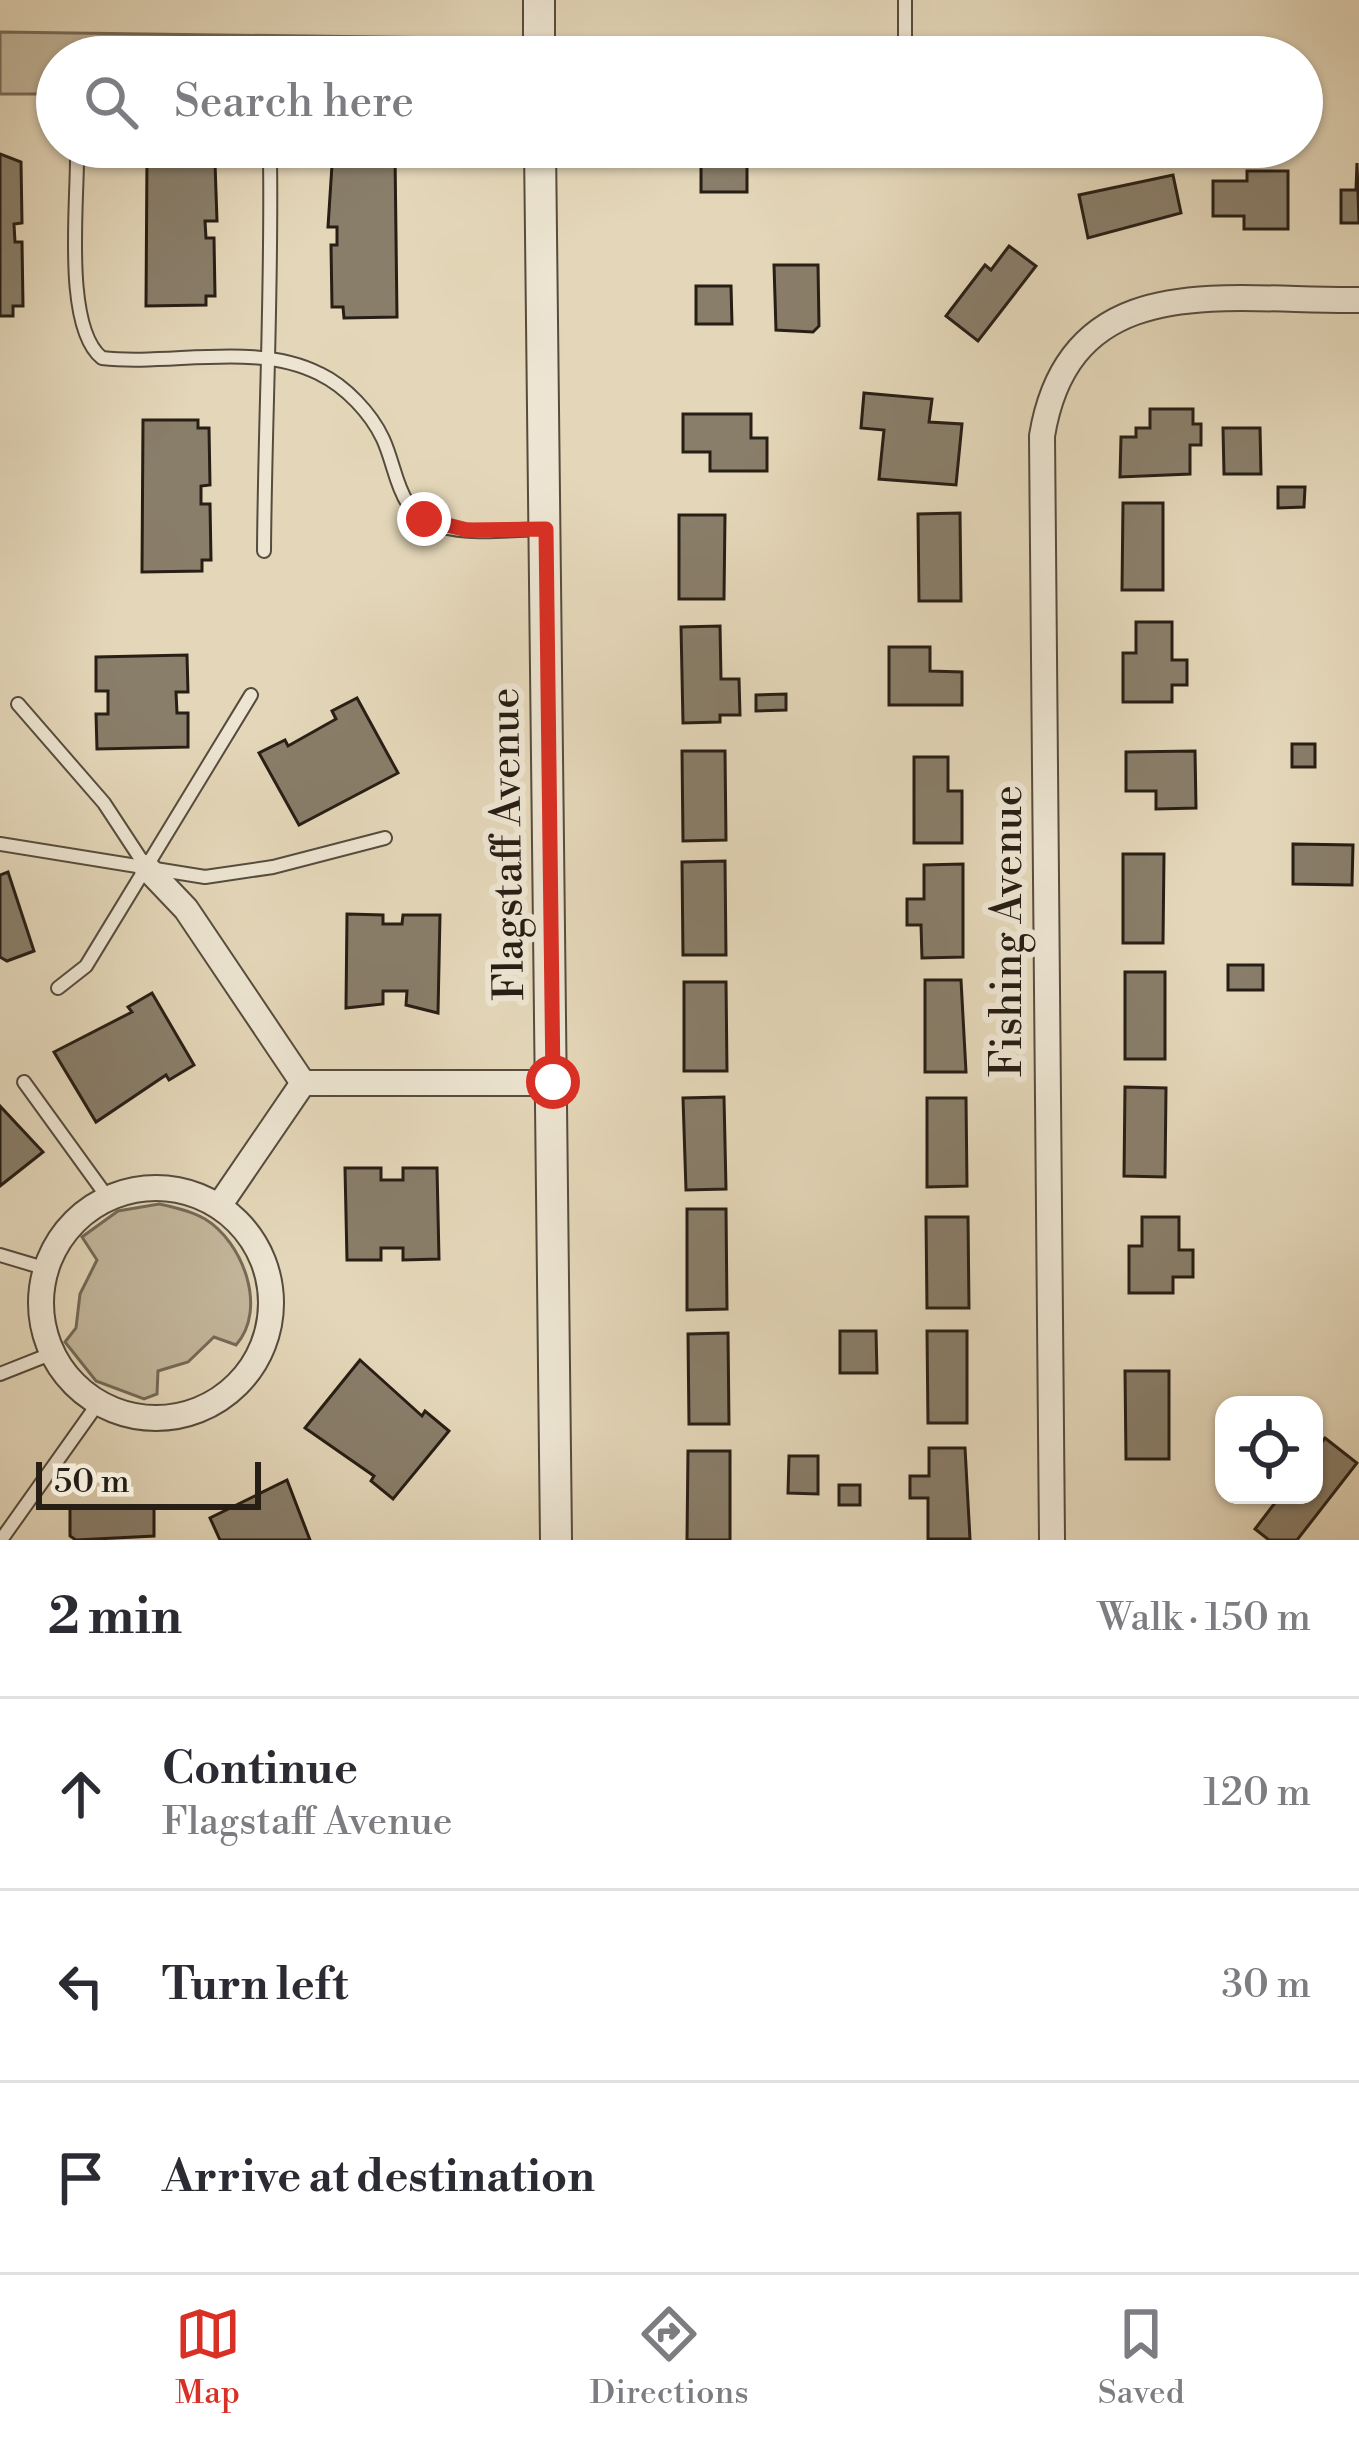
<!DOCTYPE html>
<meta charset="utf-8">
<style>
:root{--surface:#fff;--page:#f7f7f7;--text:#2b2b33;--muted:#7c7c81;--line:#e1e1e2;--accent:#d93025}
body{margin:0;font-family:"Libre Bodoni",serif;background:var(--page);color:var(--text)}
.controls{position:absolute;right:36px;bottom:36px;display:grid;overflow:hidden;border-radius:24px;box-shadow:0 3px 9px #0004}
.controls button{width:108px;height:108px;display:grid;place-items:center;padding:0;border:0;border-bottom:3px solid var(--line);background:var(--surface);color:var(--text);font:60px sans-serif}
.scale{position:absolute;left:36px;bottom:30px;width:225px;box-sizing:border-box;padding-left:12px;border:6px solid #271e15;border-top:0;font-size:33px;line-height:42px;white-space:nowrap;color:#271e15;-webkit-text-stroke:9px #ede5d2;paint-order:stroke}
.stop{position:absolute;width:36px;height:36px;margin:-27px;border:9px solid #d93025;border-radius:50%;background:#fff}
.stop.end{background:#d93025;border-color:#fff;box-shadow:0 3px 12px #0008}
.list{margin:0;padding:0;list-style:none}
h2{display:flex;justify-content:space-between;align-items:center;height:156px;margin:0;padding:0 48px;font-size:51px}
h2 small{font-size:39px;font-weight:400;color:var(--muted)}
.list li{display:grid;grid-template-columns:78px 1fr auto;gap:36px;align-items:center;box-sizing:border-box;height:192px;padding:0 48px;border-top:3px solid var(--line)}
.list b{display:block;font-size:45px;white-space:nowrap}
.list p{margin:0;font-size:39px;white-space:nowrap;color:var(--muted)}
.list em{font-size:39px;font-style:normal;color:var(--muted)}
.icon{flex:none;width:66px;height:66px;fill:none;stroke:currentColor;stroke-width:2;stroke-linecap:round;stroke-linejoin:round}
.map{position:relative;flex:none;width:1359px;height:1540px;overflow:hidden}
.search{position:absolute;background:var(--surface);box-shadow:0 3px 9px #0004;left:36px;right:36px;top:36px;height:132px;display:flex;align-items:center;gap:30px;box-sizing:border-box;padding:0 42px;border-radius:66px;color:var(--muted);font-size:45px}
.sheet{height:732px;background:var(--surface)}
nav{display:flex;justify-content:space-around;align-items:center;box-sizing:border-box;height:168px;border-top:3px solid var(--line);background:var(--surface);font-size:33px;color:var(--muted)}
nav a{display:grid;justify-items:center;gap:6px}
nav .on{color:var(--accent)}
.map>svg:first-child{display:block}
.green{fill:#c4b89d;stroke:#766b59;stroke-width:3}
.building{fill:#897e6a;stroke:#271e15;stroke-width:3}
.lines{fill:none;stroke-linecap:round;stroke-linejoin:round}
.service-casing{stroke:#564c3e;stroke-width:16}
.minor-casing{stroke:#564c3e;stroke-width:28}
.tertiary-casing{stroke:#564c3e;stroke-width:34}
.service{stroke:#ede5d2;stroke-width:12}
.minor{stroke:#ede5d2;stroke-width:24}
.tertiary{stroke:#ede5d2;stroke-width:30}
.route{stroke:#d93025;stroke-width:15}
.labels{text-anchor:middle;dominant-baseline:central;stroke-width:12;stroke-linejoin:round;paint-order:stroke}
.street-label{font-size:42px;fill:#271e15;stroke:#ede5d2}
</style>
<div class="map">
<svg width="1359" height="1540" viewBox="0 0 1359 1540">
<rect width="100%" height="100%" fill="#e4d7b9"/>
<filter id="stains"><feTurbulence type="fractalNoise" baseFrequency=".00167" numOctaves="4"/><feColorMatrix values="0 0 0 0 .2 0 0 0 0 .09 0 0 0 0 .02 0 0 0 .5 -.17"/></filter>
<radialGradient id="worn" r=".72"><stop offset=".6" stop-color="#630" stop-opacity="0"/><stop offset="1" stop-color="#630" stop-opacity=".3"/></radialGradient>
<g class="green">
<path d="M 0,32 L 452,38 L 474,46 L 482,57 L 57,57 L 57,94 L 0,94 Z"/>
<path d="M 159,1204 C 174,1207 191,1211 205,1219 C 243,1242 268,1309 236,1345 L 214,1337 L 188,1362 L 158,1371 L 157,1394 L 144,1399 L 96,1381 L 65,1342 L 76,1328 L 80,1294 L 97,1260 L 82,1237 L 118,1211 Z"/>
</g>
<g class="building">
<path d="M 747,147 L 747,192 L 701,192 L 701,148 Z"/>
<path d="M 0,154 L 21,162 L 22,223 L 14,224 L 15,242 L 22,242 L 23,306 L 13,306 L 13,316 L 0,316 Z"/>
<path d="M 203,154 L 204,163 L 215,163 L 217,221 L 205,221 L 206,238 L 214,238 L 215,296 L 206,296 L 206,305 L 146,306 L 147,156 Z"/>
<path d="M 395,155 L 397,317 L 344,318 L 343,307 L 332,307 L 331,245 L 337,245 L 337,227 L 328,227 L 332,165 L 336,165 L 336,156 Z"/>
<path d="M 1357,163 L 1359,223 L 1341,223 L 1341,190 L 1356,190 Z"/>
<path d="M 1247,171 L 1288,171 L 1288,229 L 1244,229 L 1244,216 L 1213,216 L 1213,181 L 1247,181 Z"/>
<path d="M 1173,175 L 1181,213 L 1088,238 L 1079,195 Z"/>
<path d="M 1009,246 L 1036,266 L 978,341 L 946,316 L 985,265 L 991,270 Z"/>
<path d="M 774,265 L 818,265 L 819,326 L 813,332 L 776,330 Z"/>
<path d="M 696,286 L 731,286 L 732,324 L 696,324 Z"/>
<path d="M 864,393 L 932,399 L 929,422 L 962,424 L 956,485 L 879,479 L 884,430 L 861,428 Z"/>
<path d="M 1150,409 L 1193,409 L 1193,424 L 1201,424 L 1201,445 L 1190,445 L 1190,474 L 1120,477 L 1121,437 L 1136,437 L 1136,428 L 1150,428 Z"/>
<path d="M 683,414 L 751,414 L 751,438 L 767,438 L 767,471 L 710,471 L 710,452 L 683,452 Z"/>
<path d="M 143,420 L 198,420 L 198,428 L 209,428 L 210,485 L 201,486 L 201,504 L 210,504 L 211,560 L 202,560 L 202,571 L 142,572 Z"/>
<path d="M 1223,428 L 1260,428 L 1261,474 L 1224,474 Z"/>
<path d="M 1278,487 L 1305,487 L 1304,507 L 1278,508 Z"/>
<path d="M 1123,503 L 1163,503 L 1163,590 L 1122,590 Z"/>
<path d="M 960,513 L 961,601 L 919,601 L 918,514 Z"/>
<path d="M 679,515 L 725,515 L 724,599 L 679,599 Z"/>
<path d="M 1136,622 L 1172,622 L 1172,660 L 1187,660 L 1187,685 L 1172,685 L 1172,702 L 1123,702 L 1123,653 L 1136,653 Z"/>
<path d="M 720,626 L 721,679 L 739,679 L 740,715 L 720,715 L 720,722 L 683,723 L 681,627 Z"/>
<path d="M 889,647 L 930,647 L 930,671 L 962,672 L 962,705 L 889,705 Z"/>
<path d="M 187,655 L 188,692 L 176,692 L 177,713 L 188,713 L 188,747 L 97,749 L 96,714 L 108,714 L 108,691 L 96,691 L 96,657 Z"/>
<path d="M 786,694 L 786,710 L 756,711 L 756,695 Z"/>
<path d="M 357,698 L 398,773 L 299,825 L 259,753 L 285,740 L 288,746 L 336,719 L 332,711 Z"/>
<rect x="1292" y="744" width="23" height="23"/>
<path d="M 682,751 L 725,751 L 726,840 L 683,841 Z"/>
<path d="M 1195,751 L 1196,808 L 1156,809 L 1156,791 L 1126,791 L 1126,752 Z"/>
<path d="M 914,757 L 948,757 L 948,791 L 962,791 L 962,843 L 914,843 Z"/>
<path d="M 1293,844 L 1353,845 L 1352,885 L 1293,884 Z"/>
<path d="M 1123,854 L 1164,854 L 1163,943 L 1123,943 Z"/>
<path d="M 725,861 L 726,955 L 683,955 L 682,862 Z"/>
<path d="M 963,864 L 963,957 L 922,958 L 921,925 L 907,925 L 907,899 L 924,899 L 924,865 Z"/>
<path d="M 8,872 L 34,951 L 7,961 L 0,957 L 0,875 Z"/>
<path d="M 347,914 L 383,915 L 383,924 L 402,924 L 403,915 L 440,915 L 438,1013 L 406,1005 L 407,991 L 383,991 L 383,1004 L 346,1008 Z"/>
<rect x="1228" y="965" width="35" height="25"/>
<rect x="1125" y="972" width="40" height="87"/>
<path d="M 925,980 L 961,980 L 966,1072 L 925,1072 Z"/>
<path d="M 684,982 L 726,982 L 727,1071 L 684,1071 Z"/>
<path d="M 152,993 L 194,1065 L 169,1080 L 166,1075 L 96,1122 L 54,1052 L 132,1012 L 128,1007 Z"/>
<path d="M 1125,1087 L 1166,1088 L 1165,1177 L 1124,1176 Z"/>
<path d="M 724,1097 L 726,1189 L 686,1190 L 683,1098 Z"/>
<path d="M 927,1098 L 966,1098 L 967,1186 L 927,1187 Z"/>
<path d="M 0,1106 L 43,1152 L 0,1186 Z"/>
<path d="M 345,1168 L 381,1168 L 381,1180 L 403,1180 L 403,1168 L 437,1168 L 439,1259 L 403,1260 L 403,1248 L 381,1248 L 381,1260 L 347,1260 Z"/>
<path d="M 687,1209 L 726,1209 L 727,1309 L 687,1310 Z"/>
<path d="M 926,1217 L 968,1217 L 969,1308 L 927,1308 Z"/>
<path d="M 1142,1217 L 1179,1217 L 1179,1250 L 1193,1250 L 1193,1277 L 1173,1277 L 1173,1293 L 1129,1293 L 1129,1246 L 1142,1246 Z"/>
<path d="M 840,1331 L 876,1331 L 877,1373 L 840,1373 Z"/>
<path d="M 927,1331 L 967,1331 L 967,1423 L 928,1423 Z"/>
<path d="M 728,1333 L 729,1424 L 689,1424 L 688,1334 Z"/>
<path d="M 360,1360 L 422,1416 L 425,1411 L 449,1431 L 393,1499 L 371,1481 L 374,1476 L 305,1428 Z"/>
<path d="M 1125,1371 L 1169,1371 L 1169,1459 L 1126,1459 Z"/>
<path d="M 1325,1438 L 1357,1463 L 1297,1540 L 1269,1540 L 1255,1529 L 1281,1495 L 1314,1495 L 1314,1452 Z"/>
<path d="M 929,1448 L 965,1448 L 970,1539 L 928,1539 L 928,1498 L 910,1498 L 910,1476 L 929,1476 Z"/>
<path d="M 688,1451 L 730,1451 L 730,1540 L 687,1540 Z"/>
<path d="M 789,1456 L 818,1456 L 818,1494 L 788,1493 Z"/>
<path d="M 287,1480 L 310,1540 L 220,1540 L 210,1518 Z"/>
<rect x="839" y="1485" width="21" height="20"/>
<path d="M 70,1507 L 154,1507 L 154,1536 L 76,1540 L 70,1536 Z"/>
</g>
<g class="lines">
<g class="service-casing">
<g id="service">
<path d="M 905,57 L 905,0"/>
<path d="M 77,159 C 77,208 64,328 102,358 C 171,366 256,341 320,374 C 345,386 371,413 383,439 C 399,474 396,513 440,526 C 471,535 508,530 541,529"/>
<path d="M 264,551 C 265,420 272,290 270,159"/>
<path d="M 18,704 L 104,803 L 146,867"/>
<path d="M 0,844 L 205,877 L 273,867 L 385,838"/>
<path d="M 58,988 L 86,966 L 251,695"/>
<path d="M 24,1082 L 108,1198"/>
<path d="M 0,1255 L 47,1269"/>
<path d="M 0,1374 L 53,1353"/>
<path d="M 1,1540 L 99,1402"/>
</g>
</g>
<g class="minor-casing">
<g id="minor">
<path d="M 146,867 L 186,909 L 303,1083 L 553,1083"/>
<circle cx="156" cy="1303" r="115"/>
<path d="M 219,1206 L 303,1083"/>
<path d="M 1052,1540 L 1042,436 C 1070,265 1228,302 1359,300"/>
</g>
</g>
<g class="tertiary-casing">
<g id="tertiary">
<path d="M 539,0 L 539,57"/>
<path d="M 540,147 L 556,1540"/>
</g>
</g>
<use href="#service" class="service"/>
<use href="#minor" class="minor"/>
<use href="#tertiary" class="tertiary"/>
</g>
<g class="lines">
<path class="route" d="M 424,519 L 467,530 L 546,529 L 553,1082"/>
</g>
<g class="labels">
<g class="street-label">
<text transform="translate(508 844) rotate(-91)">Flagstaff Avenue</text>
<text transform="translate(1008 931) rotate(-90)">Fishing Avenue</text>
</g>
</g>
<rect width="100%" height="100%" filter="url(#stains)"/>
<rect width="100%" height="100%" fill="url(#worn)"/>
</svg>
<div class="controls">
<button><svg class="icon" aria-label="locate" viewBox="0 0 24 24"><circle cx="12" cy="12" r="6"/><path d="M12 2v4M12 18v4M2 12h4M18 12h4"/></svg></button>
</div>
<div class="scale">50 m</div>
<div class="stop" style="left:553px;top:1082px"></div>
<div class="stop end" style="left:424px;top:519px"></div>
<div class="search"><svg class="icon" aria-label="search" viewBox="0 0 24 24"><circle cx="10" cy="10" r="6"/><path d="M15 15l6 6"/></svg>Search here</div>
</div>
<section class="sheet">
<h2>2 min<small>Walk · 150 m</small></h2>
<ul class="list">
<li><svg class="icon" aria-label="ahead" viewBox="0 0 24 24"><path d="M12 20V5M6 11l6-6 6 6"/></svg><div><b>Continue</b><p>Flagstaff Avenue</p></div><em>120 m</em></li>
<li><svg class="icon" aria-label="left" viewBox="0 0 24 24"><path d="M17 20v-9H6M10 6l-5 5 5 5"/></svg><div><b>Turn left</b></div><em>30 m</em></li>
<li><svg class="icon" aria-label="arrive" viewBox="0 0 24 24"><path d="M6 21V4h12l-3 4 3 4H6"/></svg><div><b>Arrive at destination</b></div></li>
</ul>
</section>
<nav>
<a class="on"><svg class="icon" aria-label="map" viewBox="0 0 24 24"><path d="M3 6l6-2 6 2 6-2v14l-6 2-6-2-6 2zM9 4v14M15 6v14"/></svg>Map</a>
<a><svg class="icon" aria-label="directions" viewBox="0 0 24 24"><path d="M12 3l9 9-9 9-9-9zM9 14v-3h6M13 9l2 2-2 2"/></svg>Directions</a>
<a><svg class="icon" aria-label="saved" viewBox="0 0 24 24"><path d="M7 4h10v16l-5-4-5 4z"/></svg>Saved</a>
</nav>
